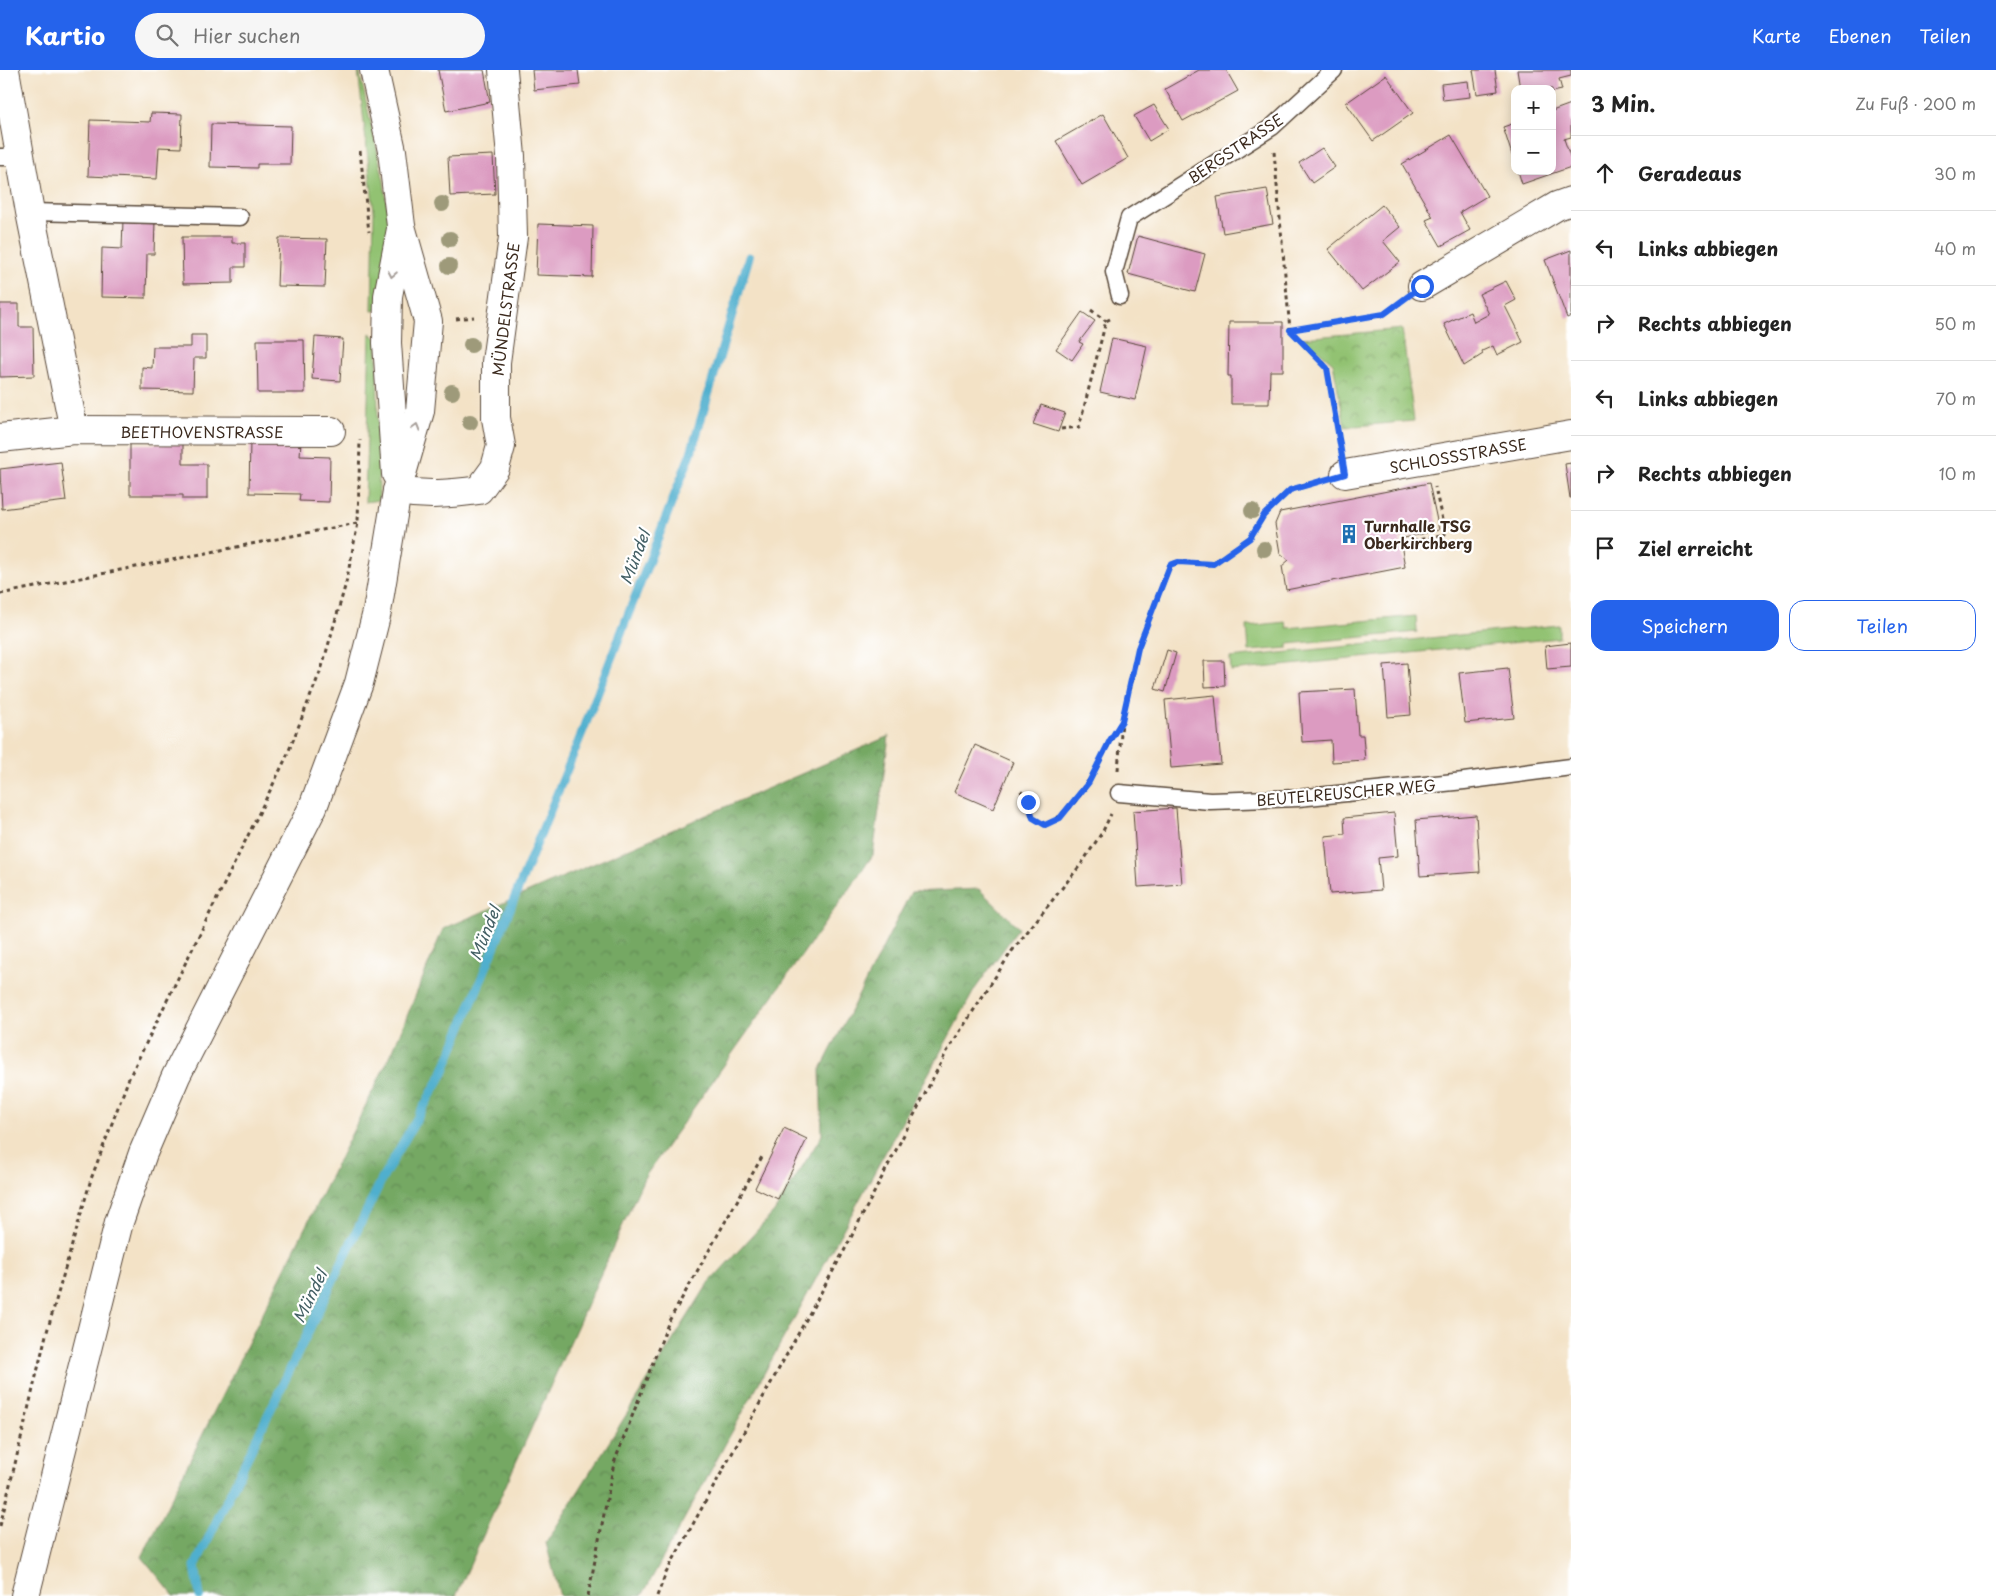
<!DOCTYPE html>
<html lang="de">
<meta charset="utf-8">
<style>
:root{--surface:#fff;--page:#f6f6f6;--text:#222;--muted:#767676;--line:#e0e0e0;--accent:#2563eb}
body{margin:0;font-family:"Playpen Sans",sans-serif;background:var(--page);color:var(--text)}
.controls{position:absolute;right:15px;top:15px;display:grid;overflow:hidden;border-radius:10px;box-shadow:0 2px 12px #0003}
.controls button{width:45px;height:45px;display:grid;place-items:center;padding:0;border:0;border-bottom:1px solid var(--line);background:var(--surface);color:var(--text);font:25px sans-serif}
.stop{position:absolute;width:15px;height:15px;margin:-11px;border:4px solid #2563eb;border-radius:50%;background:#fff}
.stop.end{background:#2563eb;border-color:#fff;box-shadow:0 1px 5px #0008}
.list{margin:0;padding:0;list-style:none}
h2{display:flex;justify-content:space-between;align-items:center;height:65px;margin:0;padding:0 20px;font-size:21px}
h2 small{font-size:16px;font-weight:400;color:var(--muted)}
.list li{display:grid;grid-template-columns:32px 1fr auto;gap:15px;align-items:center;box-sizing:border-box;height:75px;padding:0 20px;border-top:1px solid var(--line)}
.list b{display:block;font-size:19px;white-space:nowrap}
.list em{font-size:16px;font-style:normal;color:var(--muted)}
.actions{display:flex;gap:10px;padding:15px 20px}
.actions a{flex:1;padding:11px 0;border:1px solid var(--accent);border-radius:15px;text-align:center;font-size:18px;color:var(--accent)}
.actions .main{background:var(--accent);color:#fff}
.icon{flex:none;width:28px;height:28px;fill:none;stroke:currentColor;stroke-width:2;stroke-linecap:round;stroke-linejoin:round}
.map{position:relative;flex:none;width:1571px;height:1526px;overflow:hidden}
header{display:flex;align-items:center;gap:30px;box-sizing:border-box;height:70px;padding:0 25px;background:var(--accent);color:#fff}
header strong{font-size:24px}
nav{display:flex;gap:28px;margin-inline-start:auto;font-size:18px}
.search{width:350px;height:45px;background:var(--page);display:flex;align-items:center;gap:12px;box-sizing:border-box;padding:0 18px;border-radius:28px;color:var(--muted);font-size:19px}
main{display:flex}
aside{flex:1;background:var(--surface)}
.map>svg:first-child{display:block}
.grass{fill:#92c272;stroke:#667648}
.forest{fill:url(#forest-crowns);stroke:#586941}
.park{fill:url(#park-crowns);stroke:#667648}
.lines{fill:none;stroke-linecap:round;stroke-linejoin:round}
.stream{stroke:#50afce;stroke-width:9}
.building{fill:#dc9bc1}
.service-casing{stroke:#574637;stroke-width:19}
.minor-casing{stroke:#574637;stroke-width:30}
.secondary-casing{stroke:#574637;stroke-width:30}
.path{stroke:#574637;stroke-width:3;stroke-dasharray:4 4;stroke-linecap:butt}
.service{stroke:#fff;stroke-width:16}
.minor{stroke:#fff;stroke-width:28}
.secondary{stroke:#fff;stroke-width:28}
.tree{fill:#9e9a7a}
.oneway{stroke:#a79f9a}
.route{stroke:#2563eb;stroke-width:6}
.labels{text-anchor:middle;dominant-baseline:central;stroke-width:4.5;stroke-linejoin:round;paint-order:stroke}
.street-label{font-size:15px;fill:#3b2a1e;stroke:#fff}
.poi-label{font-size:15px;font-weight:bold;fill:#3b2a1e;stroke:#fff;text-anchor:start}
.water-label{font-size:16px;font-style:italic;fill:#435f64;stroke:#fff}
</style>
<header>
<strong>Kartio</strong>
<div class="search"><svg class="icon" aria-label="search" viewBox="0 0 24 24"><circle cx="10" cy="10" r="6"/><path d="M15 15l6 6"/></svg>Hier suchen</div>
<nav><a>Karte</a><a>Ebenen</a><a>Teilen</a></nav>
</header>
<main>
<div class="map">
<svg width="1571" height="1526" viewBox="0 0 1571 1526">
<defs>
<pattern id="forest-crowns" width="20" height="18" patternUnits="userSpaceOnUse" patternTransform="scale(1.25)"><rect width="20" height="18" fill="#75a864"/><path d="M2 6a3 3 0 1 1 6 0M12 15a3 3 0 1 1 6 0" fill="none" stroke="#618952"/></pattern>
<pattern id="park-crowns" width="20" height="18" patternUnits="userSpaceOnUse" patternTransform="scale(1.25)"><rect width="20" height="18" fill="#92c272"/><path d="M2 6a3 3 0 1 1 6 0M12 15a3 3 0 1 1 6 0" fill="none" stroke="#789e5d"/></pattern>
</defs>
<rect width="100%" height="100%" fill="#fff"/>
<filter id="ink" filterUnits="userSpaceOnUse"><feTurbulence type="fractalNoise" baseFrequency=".02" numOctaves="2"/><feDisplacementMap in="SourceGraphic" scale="10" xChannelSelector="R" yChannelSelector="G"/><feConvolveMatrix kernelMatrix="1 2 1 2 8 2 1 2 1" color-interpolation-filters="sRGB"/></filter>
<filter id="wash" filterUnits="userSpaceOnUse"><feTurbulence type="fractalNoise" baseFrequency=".0096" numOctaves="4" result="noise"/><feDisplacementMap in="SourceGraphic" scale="20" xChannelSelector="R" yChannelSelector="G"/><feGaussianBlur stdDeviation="1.12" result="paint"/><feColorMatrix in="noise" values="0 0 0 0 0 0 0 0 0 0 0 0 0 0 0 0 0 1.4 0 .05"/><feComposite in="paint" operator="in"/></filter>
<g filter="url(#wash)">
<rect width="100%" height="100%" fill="#f3e2c6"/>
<g class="grass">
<path d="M 358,0 L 359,0 L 384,111 L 389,152 L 380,240 L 372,241 L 374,142 Z"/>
<path d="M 370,263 L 377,269 L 379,430 L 365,432 Z"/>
<path d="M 1416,546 L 1417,562 L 1288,574 L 1288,578 L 1249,581 L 1247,556 L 1286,552 L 1287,558 Z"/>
<path d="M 1559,555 L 1559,568 L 1231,601 L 1230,588 Z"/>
</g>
<g class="forest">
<path d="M 889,666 L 873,785 L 644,1108 L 456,1526 L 174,1526 L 142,1487 L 393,980 L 443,859 Z"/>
<path d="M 979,819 L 1019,858 L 975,919 L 642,1526 L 560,1526 L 546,1473 L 708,1214 L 774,1142 L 822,1065 L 820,1001 L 911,822 Z"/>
</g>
<path class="park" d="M 1402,259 L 1414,351 L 1345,357 L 1333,293 L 1303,268 Z"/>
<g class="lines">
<path class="stream" d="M 200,1526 L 195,1496 L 382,1109 L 442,1005 L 586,653 L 691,383 L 749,187"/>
</g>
<g id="blocks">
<g class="building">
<path d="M 438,0 L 484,0 L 490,32 L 446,41 Z"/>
<path d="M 532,0 L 578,0 L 580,15 L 534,20 Z"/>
<path d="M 1199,0 L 1226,0 L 1238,21 L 1183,51 L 1165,19 Z"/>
<path d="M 1473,0 L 1495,0 L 1498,21 L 1477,24 Z"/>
<path d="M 1517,0 L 1571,0 L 1571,6 L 1559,9 L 1562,20 L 1552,22 L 1552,19 L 1520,19 Z"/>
<path d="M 1386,5 L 1413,43 L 1373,71 L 1346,33 Z"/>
<path d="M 1468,11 L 1470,27 L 1443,30 L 1441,14 Z"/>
<path d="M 1571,34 L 1571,67 L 1564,69 L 1571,89 L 1571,97 L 1522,114 L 1518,101 L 1552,101 L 1552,41 Z"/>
<path d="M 1154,35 L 1169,59 L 1149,71 L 1134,46 Z"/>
<path d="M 151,43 L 182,44 L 181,78 L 159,77 L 157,109 L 88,106 L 90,50 L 150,52 Z"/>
<path d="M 1103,44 L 1128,88 L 1082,115 L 1056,71 Z"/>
<path d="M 1515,53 L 1515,91 L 1514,91 L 1503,57 Z"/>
<path d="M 211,54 L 291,56 L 290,94 L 257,94 L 257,98 L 210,97 Z"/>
<path d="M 1451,65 L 1487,126 L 1460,142 L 1470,160 L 1441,176 L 1426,150 L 1433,147 L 1402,94 Z"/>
<path d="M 1322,78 L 1335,97 L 1312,113 L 1299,93 Z"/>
<path d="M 493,85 L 495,124 L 450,126 L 448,87 Z"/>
<path d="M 1267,119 L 1273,154 L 1223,163 L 1217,127 Z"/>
<path d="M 1382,135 L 1400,157 L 1383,171 L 1400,192 L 1362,221 L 1328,179 Z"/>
<path d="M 123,150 L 155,151 L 154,184 L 147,184 L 146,228 L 101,227 L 102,178 L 122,179 Z"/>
<path d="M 538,154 L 593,156 L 592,207 L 536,205 Z"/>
<path d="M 1138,166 L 1205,184 L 1195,222 L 1128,204 Z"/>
<path d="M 182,167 L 232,167 L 232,173 L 245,173 L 245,197 L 233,197 L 233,213 L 183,214 Z"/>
<path d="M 279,168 L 327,169 L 325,217 L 277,216 Z"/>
<path d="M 1571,180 L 1571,246 L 1567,248 L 1545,190 Z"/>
<path d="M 1506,211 L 1516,230 L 1505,236 L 1523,272 L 1497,285 L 1493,276 L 1482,281 L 1483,284 L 1464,296 L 1444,254 L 1470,242 L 1474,252 L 1489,244 L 1479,224 Z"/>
<path d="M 0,234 L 19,234 L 19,257 L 33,257 L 34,306 L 0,307 Z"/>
<path d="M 1082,242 L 1095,251 L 1079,272 L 1083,274 L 1072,290 L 1056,279 Z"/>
<path d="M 1229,252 L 1283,252 L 1283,301 L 1270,301 L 1269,334 L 1231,334 L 1231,306 L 1228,306 Z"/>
<path d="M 191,265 L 206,265 L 206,288 L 194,288 L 193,321 L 142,320 L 142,297 L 152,298 L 153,277 L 191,277 Z"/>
<path d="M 315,267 L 343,269 L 340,311 L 312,309 Z"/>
<path d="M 1112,268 L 1147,276 L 1135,330 L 1100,322 Z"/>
<path d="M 257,270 L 304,270 L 305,323 L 258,323 Z"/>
<path d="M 1041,335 L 1065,343 L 1058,362 L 1033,354 Z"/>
<path d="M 250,370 L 301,371 L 300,386 L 330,387 L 329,432 L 299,431 L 300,424 L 249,423 Z"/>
<path d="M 130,374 L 183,374 L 183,394 L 207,394 L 207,429 L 183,429 L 183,425 L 130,425 Z"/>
<path d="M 61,392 L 66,431 L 2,439 L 0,399 Z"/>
<path d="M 1571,393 L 1571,428 L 1570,428 L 1565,394 Z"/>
<path d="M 1429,413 L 1439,460 L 1400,469 L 1405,497 L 1286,520 L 1282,496 L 1289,490 L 1280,483 L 1275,454 L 1280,442 Z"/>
<path d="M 1571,573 L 1571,597 L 1547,599 L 1545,576 Z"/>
<path d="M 1167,580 L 1176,583 L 1165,622 L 1155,619 Z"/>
<path d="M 1204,591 L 1224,591 L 1225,616 L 1205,617 Z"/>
<path d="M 1407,593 L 1411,645 L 1388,647 L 1384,595 Z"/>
<path d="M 1508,598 L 1514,648 L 1465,653 L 1459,603 Z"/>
<path d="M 1355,619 L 1358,665 L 1363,665 L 1365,690 L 1332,692 L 1331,670 L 1302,672 L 1299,622 Z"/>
<path d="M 1215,625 L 1221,694 L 1171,698 L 1165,630 Z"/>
<path d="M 975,675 L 1013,692 L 993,739 L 954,722 Z"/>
<path d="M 1176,738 L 1182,814 L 1138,817 L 1133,741 Z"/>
<path d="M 1394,743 L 1398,786 L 1378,788 L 1381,820 L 1330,824 L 1325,766 L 1345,764 L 1344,748 Z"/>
<path d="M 1476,745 L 1480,802 L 1420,806 L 1416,750 Z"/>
<path d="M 784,1058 L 807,1069 L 778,1129 L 755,1118 Z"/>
</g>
</g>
</g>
<g filter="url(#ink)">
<use href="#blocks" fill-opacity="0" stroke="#574637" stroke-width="1"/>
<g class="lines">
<g class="service-casing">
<g id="service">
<path d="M 0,87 L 20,87"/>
<path d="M 30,142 L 240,147"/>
<path d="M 1120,226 L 1114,202 L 1129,148 L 1272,57 L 1334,0"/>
<path d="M 1119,723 L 1210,731 L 1298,728 L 1464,711 L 1571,697"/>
</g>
</g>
<g class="minor-casing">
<g id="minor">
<path d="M 5,0 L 30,142 L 74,360"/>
<path d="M 1422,216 L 1557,136 L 1571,131"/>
<path d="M 0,368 L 74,360 L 331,361"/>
<path d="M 1345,404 L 1571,365"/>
<path d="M 397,421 C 426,426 451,424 479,420 L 495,398 L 501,376 L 496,348 L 496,292 L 513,167 L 511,86 L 503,0"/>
</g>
</g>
<g class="secondary-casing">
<g id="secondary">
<path d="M 396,404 L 387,273 L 388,226 L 401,159"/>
<path d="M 25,1526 L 119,1152 L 143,1083 L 176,1006 L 313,737 L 359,613 L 377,542 L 397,421 L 420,341 L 428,251 L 401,156 L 392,81 L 374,0"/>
</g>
</g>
<g class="path">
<path d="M 360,81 L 369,162"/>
<path d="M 1274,82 L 1290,260 L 1327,297 L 1341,377"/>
<path d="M 1091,240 L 1106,251"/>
<path d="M 456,249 L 474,247"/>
<path d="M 1291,260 L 1384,244 L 1400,233"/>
<path d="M 1061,359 L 1079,357 L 1106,251 L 1112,248"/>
<path d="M 1405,473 L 1445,464 L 1435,417"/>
<path d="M 0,524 L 357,453"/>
<path d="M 1118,700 L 1122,651 L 1138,578 L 1170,495 L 1178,492 L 1213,494 L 1250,468 L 1264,445 L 1290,420 L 1318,412"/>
<path d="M 1021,721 L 1033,748 L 1045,755 C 1085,737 1099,686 1122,651"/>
<path d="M 0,1456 L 46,1265 L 91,1109 L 129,1008 L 286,688 L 322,597 L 346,513 L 358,453 L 360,370"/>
<path d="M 588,1526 L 614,1393 L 669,1251 L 763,1085"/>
<path d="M 657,1526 L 666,1503 L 844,1181 L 946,983 L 1012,881 L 1082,793 L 1103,761 L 1111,744"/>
</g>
<use href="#service" class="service"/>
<use href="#minor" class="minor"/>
<use href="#secondary" class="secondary"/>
</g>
<g class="tree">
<circle cx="442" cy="134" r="8"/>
<circle cx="450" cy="169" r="8"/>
<circle cx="449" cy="196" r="8"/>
<circle cx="471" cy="275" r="8"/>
<circle cx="452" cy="322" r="8"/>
<circle cx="470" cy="352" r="8"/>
<circle cx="1252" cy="441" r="8"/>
<circle cx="1264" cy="479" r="8"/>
</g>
<defs><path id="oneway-chevron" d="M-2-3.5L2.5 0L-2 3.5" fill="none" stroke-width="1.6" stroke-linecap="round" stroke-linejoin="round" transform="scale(1.25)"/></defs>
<g class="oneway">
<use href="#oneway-chevron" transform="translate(392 204) rotate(101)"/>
<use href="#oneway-chevron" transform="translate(416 357) rotate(-74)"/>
</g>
</g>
<g class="lines" filter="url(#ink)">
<path class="route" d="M 1028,732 L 1033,748 L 1045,755 L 1060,748 L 1089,712 L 1110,670 L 1122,651 L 1138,578 L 1170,495 L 1178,492 L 1213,494 L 1250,468 L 1264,445 L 1290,420 L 1345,404 L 1327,298 L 1290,260 L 1384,244 L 1422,216"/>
</g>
<defs>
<g id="building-bare" transform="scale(1.5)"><path d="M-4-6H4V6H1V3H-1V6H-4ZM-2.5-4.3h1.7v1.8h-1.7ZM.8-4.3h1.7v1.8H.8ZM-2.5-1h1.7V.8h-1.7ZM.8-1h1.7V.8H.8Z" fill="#1f6fb2" stroke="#fff" stroke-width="2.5" paint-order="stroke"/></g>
</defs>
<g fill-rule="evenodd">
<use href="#building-bare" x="1349" y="464"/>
</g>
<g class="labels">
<g class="street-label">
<text transform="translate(1235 78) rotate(-34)">BERGSTRASSE</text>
<text transform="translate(505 239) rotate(-83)">MÜNDELSTRASSE</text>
<text x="202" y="361">BEETHOVENSTRASSE</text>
<text transform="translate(1458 385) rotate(-10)">SCHLOSSSTRASSE</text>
<text transform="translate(1346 722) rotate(-5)">BEUTELREUSCHER WEG</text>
</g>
<g class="poi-label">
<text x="1364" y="455">Turnhalle TSG<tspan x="1364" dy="17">Oberkirchberg</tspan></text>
</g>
<g class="water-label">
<text transform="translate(634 487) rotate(-69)">Mündel</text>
<text transform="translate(484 863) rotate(-68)">Mündel</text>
<text transform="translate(309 1226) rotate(-64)">Mündel</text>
</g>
</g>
</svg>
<div class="controls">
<button>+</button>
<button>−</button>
</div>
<div class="stop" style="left:1422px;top:216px"></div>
<div class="stop end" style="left:1028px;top:732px"></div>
</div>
<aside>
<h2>3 Min.<small>Zu Fuß · 200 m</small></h2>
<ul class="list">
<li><svg class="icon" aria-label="ahead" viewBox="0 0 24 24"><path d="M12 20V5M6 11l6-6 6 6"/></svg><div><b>Geradeaus</b></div><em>30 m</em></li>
<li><svg class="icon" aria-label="left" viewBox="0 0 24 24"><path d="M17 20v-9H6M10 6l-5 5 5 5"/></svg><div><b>Links abbiegen</b></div><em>40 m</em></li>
<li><svg class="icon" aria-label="right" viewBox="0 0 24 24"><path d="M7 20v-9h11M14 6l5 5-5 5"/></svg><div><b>Rechts abbiegen</b></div><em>50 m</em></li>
<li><svg class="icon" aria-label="left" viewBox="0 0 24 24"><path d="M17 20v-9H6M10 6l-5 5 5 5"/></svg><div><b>Links abbiegen</b></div><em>70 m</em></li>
<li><svg class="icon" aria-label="right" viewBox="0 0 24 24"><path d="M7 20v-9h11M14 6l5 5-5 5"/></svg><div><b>Rechts abbiegen</b></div><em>10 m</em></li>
<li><svg class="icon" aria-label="arrive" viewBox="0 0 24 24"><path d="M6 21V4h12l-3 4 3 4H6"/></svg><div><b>Ziel erreicht</b></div></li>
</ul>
<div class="actions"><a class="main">Speichern</a><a>Teilen</a></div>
</aside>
</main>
